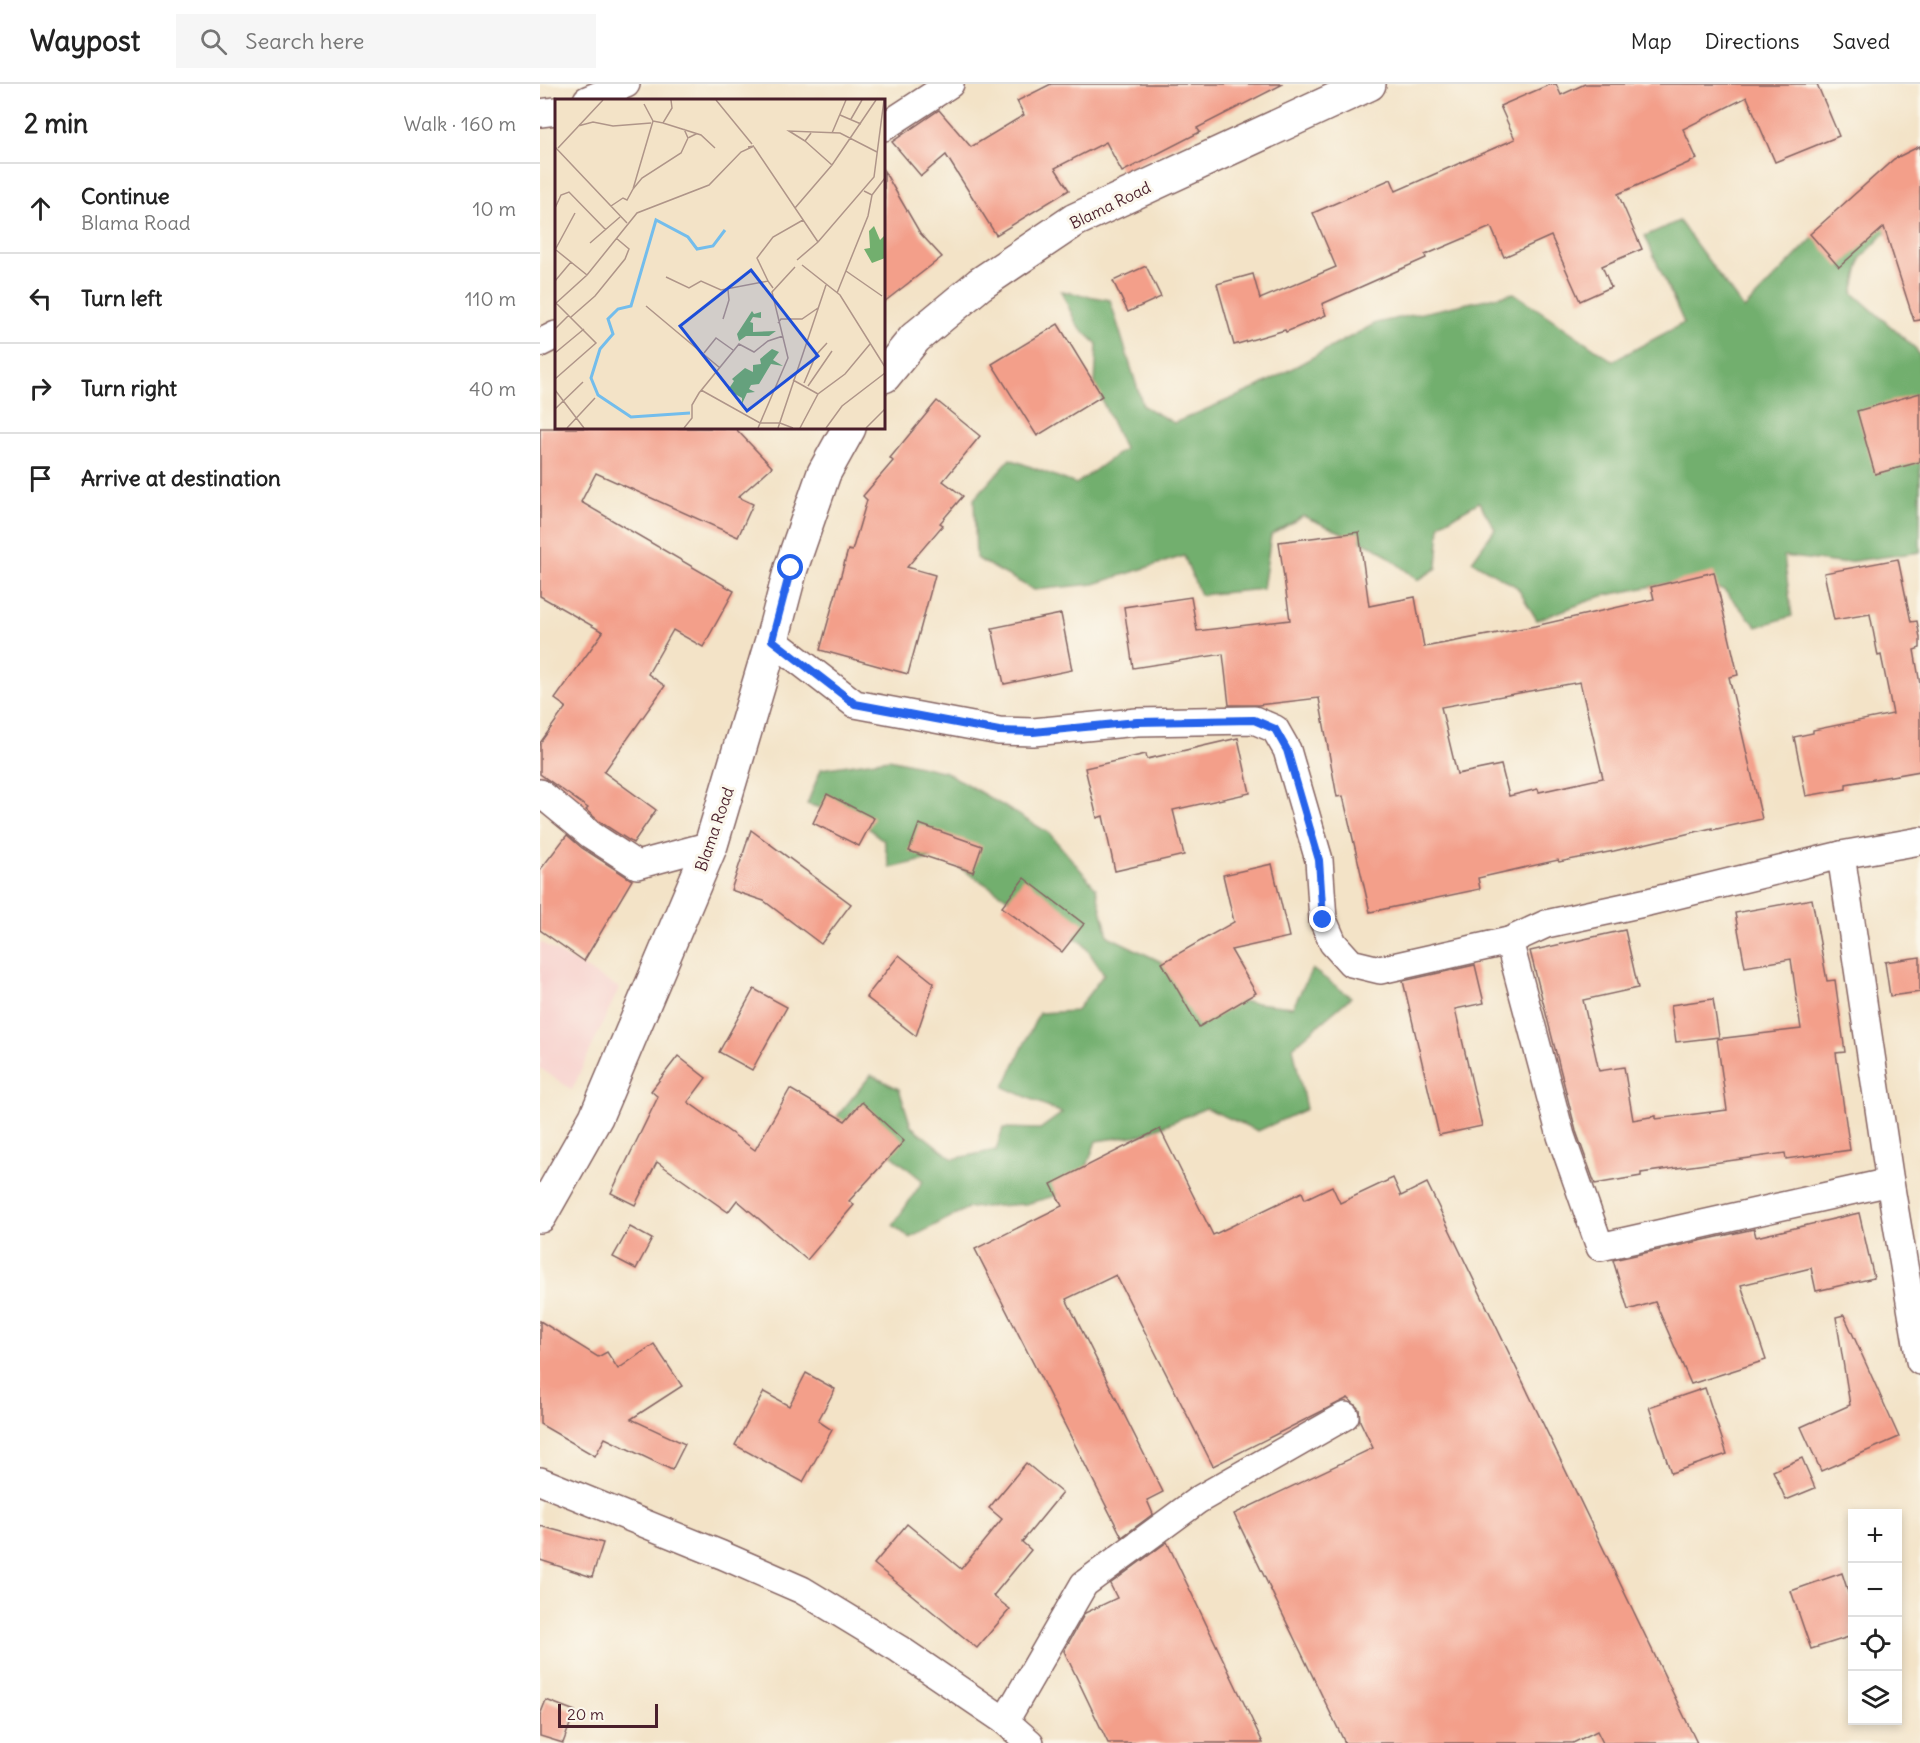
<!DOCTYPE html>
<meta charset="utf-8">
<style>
:root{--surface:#fff;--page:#f6f6f6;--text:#222;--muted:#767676;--line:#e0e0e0}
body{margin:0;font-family:Delius,sans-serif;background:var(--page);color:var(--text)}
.controls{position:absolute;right:18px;bottom:18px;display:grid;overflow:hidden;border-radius:0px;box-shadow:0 3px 9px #0003}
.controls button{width:54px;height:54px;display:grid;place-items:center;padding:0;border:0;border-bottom:2px solid var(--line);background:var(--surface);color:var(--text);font:30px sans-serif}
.scale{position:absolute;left:18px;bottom:15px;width:100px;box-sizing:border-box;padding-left:6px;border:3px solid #4a1f2b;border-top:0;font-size:16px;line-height:21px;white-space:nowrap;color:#4a1f2b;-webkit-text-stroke:4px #fbf7ec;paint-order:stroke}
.stop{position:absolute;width:18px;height:18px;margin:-14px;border:4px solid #2563eb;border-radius:50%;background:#fff}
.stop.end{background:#2563eb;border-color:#fff;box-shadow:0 2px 6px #0008}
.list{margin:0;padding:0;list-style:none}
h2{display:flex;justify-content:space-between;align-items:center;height:78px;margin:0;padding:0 24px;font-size:26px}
h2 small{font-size:20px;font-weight:400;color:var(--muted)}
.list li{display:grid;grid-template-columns:39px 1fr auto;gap:18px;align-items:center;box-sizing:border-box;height:90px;padding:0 24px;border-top:2px solid var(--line)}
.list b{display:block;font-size:22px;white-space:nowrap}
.list p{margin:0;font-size:20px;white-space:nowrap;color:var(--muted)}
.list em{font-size:20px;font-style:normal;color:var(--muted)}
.icon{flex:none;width:33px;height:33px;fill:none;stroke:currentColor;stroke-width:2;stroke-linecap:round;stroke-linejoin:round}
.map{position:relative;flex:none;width:1380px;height:1659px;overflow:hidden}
header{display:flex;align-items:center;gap:36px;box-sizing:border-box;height:84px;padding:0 30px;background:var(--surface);border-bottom:2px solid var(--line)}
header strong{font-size:28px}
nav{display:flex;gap:33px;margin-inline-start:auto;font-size:21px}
.search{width:420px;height:54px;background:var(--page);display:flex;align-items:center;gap:15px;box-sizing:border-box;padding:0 21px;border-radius:0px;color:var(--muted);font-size:22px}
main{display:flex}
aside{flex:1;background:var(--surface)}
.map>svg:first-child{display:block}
.built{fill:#f7d0cc}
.forest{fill:#72af6e;stroke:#5e674c;stroke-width:1.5}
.building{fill:#f39f8a;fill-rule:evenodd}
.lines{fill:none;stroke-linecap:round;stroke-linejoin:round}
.street-casing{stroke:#856462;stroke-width:30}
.secondary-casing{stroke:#856462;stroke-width:36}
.street{stroke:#fff;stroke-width:27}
.secondary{stroke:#fff;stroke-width:33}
.route{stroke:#2563eb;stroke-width:8}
.labels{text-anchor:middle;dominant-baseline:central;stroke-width:6;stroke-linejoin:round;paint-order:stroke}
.street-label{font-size:16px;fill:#4a1f2b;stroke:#fbf7ec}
.inset-river{fill:none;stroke:#73bdec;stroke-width:3}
.inset-road{fill:none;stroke:#af9589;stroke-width:1.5}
.view{fill:#1d4ed8;fill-opacity:0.15;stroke:#1d4ed8;stroke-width:3}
.inset-edge{fill:none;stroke:#4a1f2b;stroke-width:3}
</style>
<header>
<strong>Waypost</strong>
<div class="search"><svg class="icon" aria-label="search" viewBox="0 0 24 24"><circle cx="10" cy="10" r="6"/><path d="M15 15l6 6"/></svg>Search here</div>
<nav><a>Map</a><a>Directions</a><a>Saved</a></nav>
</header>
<main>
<aside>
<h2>2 min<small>Walk · 160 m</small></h2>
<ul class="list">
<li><svg class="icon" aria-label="ahead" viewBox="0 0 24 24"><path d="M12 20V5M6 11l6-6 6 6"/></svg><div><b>Continue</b><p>Blama Road</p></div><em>10 m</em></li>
<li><svg class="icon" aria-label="left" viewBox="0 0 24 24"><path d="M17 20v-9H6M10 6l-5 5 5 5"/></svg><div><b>Turn left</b></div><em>110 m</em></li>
<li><svg class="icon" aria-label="right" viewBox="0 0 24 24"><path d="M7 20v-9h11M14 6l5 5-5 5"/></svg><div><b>Turn right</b></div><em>40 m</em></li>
<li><svg class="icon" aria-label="arrive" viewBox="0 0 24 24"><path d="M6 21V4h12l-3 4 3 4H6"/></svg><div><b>Arrive at destination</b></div></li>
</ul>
</aside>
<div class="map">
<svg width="1380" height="1659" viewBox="0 0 1380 1659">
<rect width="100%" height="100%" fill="#fbf7ec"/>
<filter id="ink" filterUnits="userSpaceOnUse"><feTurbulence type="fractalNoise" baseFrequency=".0167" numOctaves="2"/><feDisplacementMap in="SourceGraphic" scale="12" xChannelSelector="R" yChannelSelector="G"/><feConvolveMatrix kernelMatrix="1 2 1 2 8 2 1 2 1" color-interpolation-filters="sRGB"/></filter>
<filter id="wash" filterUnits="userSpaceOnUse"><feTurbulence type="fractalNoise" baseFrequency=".008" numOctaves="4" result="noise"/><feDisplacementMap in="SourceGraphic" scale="24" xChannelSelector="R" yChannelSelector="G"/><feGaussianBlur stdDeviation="1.35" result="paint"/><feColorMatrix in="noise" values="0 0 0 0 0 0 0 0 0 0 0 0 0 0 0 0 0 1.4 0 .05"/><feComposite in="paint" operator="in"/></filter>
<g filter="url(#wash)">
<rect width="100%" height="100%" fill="#f3e3c7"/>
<path class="built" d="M 0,858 L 79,904 L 32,1006 L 0,984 Z"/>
<g class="forest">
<path d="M 1361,133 L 1321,174 L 1313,209 L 1376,265 L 1380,273 L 1380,468 L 1299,479 L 1244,472 L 1252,532 L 1217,543 L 1184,506 L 1134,498 L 1062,512 L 997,536 L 977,503 L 932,477 L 955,445 L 939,418 L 900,440 L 897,484 L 878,496 L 837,464 L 763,432 L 731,451 L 723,505 L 660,511 L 644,472 L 554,500 L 494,506 L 436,474 L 434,415 L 470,375 L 536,400 L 584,365 L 555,301 L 557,260 L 537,241 L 521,207 L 570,216 L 603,322 L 634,339 L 714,305 L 836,239 L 974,209 L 1073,277 L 1144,239 L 1105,152 L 1139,137 L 1204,225 L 1275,152 Z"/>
<path d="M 349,675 L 406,688 L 509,749 L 556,804 L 568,852 L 644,889 L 678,915 L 753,923 L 772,885 L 811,913 L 753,963 L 766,1025 L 718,1047 L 666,1024 L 601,1051 L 556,1057 L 539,1105 L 486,1120 L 428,1124 L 370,1154 L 353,1141 L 383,1097 L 345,1066 L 277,1057 L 331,991 L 359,1005 L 371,1042 L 413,1075 L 456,1066 L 463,1044 L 500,1045 L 522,1029 L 464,1003 L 499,929 L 536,927 L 564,890 L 542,858 L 504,837 L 401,772 L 350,784 L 344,757 L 317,735 L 267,720 L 281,685 Z"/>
</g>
<g id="blocks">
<g class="building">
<path d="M 511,0 L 743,0 L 657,44 L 660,48 L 582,88 L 566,58 L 515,84 L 529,106 L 456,151 L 406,71 L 381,92 L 352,58 L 399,26 L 431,63 L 484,31 L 477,17 Z"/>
<path d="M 1011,0 L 1016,0 L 1021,11 L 1045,0 L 1277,0 L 1299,52 L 1235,78 L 1207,13 L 1143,45 L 1157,75 L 1078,110 L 1102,165 L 1062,182 L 1071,203 L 1040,217 L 1011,152 L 964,173 L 951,143 L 885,171 L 886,174 L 782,220 L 786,231 L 746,248 L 745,246 L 694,261 L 677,200 L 713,190 L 720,215 L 796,183 L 773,129 L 851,95 L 856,107 L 975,55 L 960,22 Z"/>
<path d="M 1380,62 L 1380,236 L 1374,237 L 1344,143 L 1299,183 L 1270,150 L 1354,75 Z"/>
<path d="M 344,87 L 380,149 L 402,173 L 344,218 Z"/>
<path d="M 606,182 L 621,213 L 588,228 L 573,197 Z"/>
<path d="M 518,240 L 562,312 L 497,352 L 452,280 Z"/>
<path d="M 1380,309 L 1380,378 L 1335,390 L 1317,327 Z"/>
<path d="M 397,317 L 440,352 L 403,397 L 423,412 L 400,439 L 403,441 L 367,483 L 395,491 L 368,590 L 280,566 L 308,466 L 312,467 L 327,416 L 323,412 L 353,377 L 350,374 Z"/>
<path d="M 0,344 L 195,344 L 232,383 L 198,413 L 213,420 L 198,453 L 56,389 L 41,418 L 194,507 L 163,563 L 133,546 L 108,590 L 125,602 L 64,688 L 116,726 L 93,759 L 60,738 L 46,726 L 48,724 L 0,690 L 0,659 L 26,623 L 15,615 L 63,548 L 0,512 Z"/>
<path d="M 819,448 L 829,522 L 875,513 L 884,563 L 995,542 L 1114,515 L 1111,503 L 1174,488 L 1198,591 L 1189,593 L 1222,735 L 1172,746 L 1172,744 L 1074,767 L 1019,778 L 1018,776 L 938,794 L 940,805 L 830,828 L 803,712 L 797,713 L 779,614 L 718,621 L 689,621 L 683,570 L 593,584 L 584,523 L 651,513 L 657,547 L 750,536 L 739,458 ZM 1040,598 L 1063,694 L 999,708 L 998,705 L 969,712 L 961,681 L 917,690 L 901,623 Z"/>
<path d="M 1358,475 L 1371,538 L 1377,537 L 1380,554 L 1380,564 L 1374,566 L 1380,600 L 1380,687 L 1306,700 L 1306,705 L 1266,712 L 1254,653 L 1273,649 L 1273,646 L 1353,630 L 1341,571 L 1338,572 L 1330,530 L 1294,536 L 1284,489 Z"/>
<path d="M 521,530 L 532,586 L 464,600 L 452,544 Z"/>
<path d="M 698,654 L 710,709 L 633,726 L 644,771 L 575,787 L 563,732 L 557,734 L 545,684 L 606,670 L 607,675 Z"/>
<path d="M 287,710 L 334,734 L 319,762 L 273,739 Z"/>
<path d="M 379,740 L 442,762 L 433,788 L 369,767 Z"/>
<path d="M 211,746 L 311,820 L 281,860 L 224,817 L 191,806 Z"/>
<path d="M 27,751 L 42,764 L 92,796 L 44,877 L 0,846 L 0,786 Z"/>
<path d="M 732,780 L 749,853 L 691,866 L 716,909 L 659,943 L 622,879 L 694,838 L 683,791 Z"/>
<path d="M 484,794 L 544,840 L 522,868 L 462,823 Z"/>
<path d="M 1272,815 L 1287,897 L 1295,896 L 1305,968 L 1296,969 L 1310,1066 L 1246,1075 L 1245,1069 L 1101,1089 L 1101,1092 L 1055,1100 L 1036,1047 L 990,867 L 1085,846 L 1098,904 L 1043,916 L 1059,987 L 1084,983 L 1093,1036 L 1116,1032 L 1116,1035 L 1187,1026 L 1177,955 L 1261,945 L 1251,875 L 1205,883 L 1195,829 Z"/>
<path d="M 359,871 L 394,899 L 376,952 L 326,913 Z"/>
<path d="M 1380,873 L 1380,908 L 1350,912 L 1345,878 Z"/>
<path d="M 935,881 L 944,919 L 915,925 L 942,1042 L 899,1051 L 863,897 Z"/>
<path d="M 214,905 L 247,923 L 212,986 L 179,968 Z"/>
<path d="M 1173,915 L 1179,953 L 1136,958 L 1131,921 Z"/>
<path d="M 138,972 L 166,994 L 148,1018 L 215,1066 L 250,1005 L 305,1037 L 322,1018 L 364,1057 L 309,1117 L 314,1121 L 267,1176 L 197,1116 L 188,1128 L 117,1078 L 95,1121 L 71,1109 L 118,1013 L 111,1007 Z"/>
<path d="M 620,1045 L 673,1151 L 762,1108 L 765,1115 L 792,1102 L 800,1119 L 853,1094 L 861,1112 L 887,1099 L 1157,1659 L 1063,1659 L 1057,1647 L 1033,1659 L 805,1659 L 694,1430 L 833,1364 L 820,1337 L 819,1325 L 808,1314 L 673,1382 L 576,1191 L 526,1215 L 623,1408 L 607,1416 L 613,1430 L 582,1453 L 435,1165 L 522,1122 L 511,1100 Z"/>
<path d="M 1319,1129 L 1334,1194 L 1276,1207 L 1271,1184 L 1201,1201 L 1226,1276 L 1151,1300 L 1115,1218 L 1088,1226 L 1073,1176 L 1214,1145 L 1216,1153 Z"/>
<path d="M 90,1143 L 112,1155 L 96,1185 L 73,1173 Z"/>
<path d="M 1304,1231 L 1359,1353 L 1281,1387 L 1261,1343 L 1310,1321 L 1296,1233 Z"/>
<path d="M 0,1237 L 58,1273 L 67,1268 L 78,1285 L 114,1260 L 142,1302 L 91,1335 L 145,1360 L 132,1386 L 65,1354 L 55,1372 L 0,1340 Z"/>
<path d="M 266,1289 L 295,1305 L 278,1337 L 292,1346 L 263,1398 L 195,1361 L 224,1308 L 249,1322 Z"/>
<path d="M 1165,1304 L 1187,1370 L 1131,1389 L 1109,1323 Z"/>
<path d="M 1262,1374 L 1275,1404 L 1246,1416 L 1233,1387 Z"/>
<path d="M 486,1379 L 522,1409 L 482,1458 L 491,1466 L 453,1512 L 470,1525 L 437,1564 L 334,1480 L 367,1440 L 421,1485 L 462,1435 L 449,1424 Z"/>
<path d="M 0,1442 L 63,1459 L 52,1493 L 0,1476 Z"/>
<path d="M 627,1458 L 723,1659 L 568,1659 L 524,1567 L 545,1529 L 577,1514 L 570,1500 Z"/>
<path d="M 1302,1489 L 1312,1520 L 1312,1552 L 1271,1565 L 1251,1507 Z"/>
<path d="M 6,1616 L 35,1627 L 23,1659 L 0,1652 L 0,1631 Z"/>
</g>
</g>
</g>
<g filter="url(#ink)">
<use href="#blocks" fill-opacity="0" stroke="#856462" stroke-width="1.5"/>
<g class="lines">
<g class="street-casing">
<g id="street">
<path d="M 47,16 L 86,0"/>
<path d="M 0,29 L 16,27"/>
<path d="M 344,43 L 410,0"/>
<path d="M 0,259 L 16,251"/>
<path d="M 232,556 L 315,620 L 459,647 L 493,648 L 597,638 L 714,636 L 735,645 L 747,666 L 779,776 L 783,836 L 793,859 L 811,879 L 840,886 L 969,857 L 1006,840 L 1108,818 L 1301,771 L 1380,757"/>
<path d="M 0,709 L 51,751 L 97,781 L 171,761"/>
<path d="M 1301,771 L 1350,1098 L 1380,1277"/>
<path d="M 969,857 L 1021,1052 L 1060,1163 L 1350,1098"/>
<path d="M 0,1397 L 182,1471 L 262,1506 L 359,1565 L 465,1637 L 490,1659"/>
<path d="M 465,1637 L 544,1500 L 658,1416 L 805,1332"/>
</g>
</g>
<g class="secondary-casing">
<g id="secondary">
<path d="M 344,292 L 375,254 L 440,200 L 535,136 L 829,0"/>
<path d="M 0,1132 L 56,1033 L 171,761 L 232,556 L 251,484 L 284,389 L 309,344"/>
</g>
</g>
<use href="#street" class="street"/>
<use href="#secondary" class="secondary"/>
</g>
</g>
<g class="lines" filter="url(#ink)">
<path class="route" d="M 251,484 L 232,556 L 315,620 L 459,647 L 493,648 L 597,638 L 714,636 L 735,645 L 747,666 L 779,776 L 783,836"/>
</g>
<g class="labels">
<g class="street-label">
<text transform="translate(570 121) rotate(-26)">Blama Road</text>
<text transform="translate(174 745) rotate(-71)">Blama Road</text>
</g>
</g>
<g transform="translate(15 15)">
<rect width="330" height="330" fill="#f3e3c7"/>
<path d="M 319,127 L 325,141 L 330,136 L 330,159 L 317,164 L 309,150 L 315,149 L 314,132 ZM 197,212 L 199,215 L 206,213 L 206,219 L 198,218 L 195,223 L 198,224 L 198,233 L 221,232 L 214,237 L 191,237 L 184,242 L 182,235 ZM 217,250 L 224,253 L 218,261 L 228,267 L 216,265 L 204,285 L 196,286 L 194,290 L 200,293 L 192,294 L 187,305 L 187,299 L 173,291 L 179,282 L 177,280 L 190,269 L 198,273 L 198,266 L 206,265 L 205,260 Z" fill="#72af6e"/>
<path class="inset-river" d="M 135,314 L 76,318 L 43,296 L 36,279 L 45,250 L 58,235 L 53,220 L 63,210 L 76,207 L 101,121 L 133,138 L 142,150 L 158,147 L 170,131"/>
<path class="inset-road" d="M 161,1 L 197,45M 285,16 L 306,25M 296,20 L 307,1M 98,22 L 108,24 L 117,9 L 116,1M 108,24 L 146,36 L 160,49M 23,27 L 38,23 L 58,27 L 96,24M 129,30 L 133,39 L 141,35M 256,34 L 250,42 L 277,66M 277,34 L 291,1M 250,42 L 234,32 L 285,34 L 322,53M 0,48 L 72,124M 199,48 L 263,143M 3,49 L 48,1M 78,90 L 87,79 L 126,54 L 133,39M 309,92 L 317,96 L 330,79M 56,107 L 68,99 L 72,101 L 78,90 L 98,22 L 89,5M 0,109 L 6,96 L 14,93 L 51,131M 240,109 L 277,66 L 321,1M 35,144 L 65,118M 0,151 L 20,114M 1,151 L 32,176M 242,161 L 263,143 L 319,78 L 329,1M 247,166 L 285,196 L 330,268M 291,172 L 327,197M 111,178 L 134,189 L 146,182 L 166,191 L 213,182 L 218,189M 0,182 L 16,163M 213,182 L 202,159 L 218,138 L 248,121M 282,194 L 313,117 L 317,96M 0,205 L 32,176 L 82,114 L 154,86 L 186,53 L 199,47 L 193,48M 91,207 L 165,269M 16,218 L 40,197 L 70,160 L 74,150 L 61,139M 168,220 L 174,201 L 173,191M 223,224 L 226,220 L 247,220 L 263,209M 0,230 L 14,216M 0,254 L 29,230M 149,254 L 161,239 L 178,251M 0,280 L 41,244 L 1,204M 238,281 L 263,295M 249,284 L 261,256 L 272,244M 253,287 L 277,252M 0,291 L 29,329M 146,291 L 205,324 L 225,324 L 238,329M 0,310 L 28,283M 12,329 L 40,299M 129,329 L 137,319 L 137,306 L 144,294 L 184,245 L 199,253 L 213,242 L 228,237M 203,329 L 233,259 L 217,193 L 240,168M 223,329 L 271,186M 245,329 L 263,295 L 290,275 L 315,245M 271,329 L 287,307 L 330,274M 311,329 L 330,310"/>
<path class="view" d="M 196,171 L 263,257 L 192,312 L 125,227 Z"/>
<rect width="330" height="330" class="inset-edge"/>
</g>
</svg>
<div class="controls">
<button>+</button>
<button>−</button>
<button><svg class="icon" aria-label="locate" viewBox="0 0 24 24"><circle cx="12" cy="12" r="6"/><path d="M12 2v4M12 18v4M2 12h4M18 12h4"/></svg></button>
<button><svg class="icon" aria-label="layers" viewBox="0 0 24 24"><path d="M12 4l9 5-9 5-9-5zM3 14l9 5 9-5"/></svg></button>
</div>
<div class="scale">20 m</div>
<div class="stop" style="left:251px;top:484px"></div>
<div class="stop end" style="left:783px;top:836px"></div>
</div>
</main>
